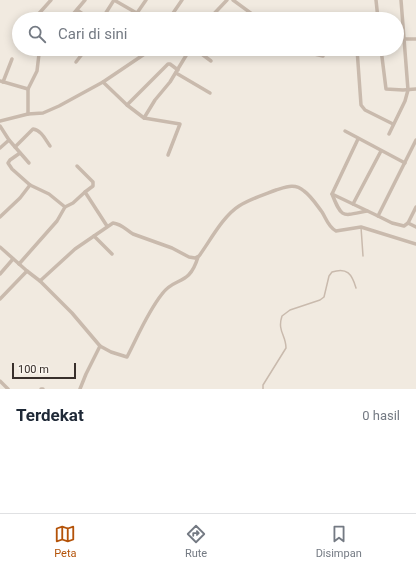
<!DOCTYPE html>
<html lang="id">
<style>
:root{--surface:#fff;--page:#f2f2f3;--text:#1f2937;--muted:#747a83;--line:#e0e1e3;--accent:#b45309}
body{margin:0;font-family:Roboto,sans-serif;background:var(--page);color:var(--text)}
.scale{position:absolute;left:12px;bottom:10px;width:64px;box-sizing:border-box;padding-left:4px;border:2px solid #382f2b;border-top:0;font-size:11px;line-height:14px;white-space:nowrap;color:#382f2b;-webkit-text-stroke:3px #f9f4ed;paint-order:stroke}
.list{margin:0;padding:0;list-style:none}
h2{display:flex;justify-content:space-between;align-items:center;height:52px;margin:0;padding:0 16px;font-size:17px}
h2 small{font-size:13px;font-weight:400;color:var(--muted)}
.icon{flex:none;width:22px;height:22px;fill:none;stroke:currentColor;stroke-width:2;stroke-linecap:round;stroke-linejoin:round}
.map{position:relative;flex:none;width:416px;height:389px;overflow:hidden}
.search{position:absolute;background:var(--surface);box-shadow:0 2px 10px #0003;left:12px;right:12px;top:12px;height:44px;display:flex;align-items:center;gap:10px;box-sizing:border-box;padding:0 14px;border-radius:22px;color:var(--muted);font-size:15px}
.sheet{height:124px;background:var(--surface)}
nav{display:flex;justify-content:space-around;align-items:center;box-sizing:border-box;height:56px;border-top:1px solid var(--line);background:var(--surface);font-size:11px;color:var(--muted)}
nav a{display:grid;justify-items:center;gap:2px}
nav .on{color:var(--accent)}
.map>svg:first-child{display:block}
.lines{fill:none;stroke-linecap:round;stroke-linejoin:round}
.lane{stroke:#c9baad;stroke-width:1.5}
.street{stroke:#c9baad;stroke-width:3.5}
</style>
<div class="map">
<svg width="416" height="389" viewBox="0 0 416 389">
<rect width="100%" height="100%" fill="#f1eae0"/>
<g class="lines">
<g class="lane">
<path d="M 361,227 L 363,256"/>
<path d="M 263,389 L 263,385 L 286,348 C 286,335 277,331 282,316 L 290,310 L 320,300 L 324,297 L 329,276 L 332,272 C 347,267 352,274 356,288"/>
</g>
<g class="street">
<path d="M 114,0 L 147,19"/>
<path d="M 233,0 L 259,19"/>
<path d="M 376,0 L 378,19"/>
<path d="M 77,10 L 90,19"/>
<path d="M 137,13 L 146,0"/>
<path d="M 34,19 L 51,0"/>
<path d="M 69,19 L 85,0"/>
<path d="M 102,19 L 114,0"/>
<path d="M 169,19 L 182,0"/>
<path d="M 209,19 L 227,0"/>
<path d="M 397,39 L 416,39"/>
<path d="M 195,49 L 211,61"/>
<path d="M 302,49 L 310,53 L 323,56"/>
<path d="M 357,49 L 361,105 L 365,110 L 393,124"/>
<path d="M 381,49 L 386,89 L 403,90 L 416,89"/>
<path d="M 76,62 L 86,49"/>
<path d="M 176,73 L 210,93"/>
<path d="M 0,81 L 28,89 L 37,71 L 39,54 L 42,49"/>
<path d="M 3,82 L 12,59"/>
<path d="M 103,82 L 127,105 L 168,64 L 170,64 L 178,70"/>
<path d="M 127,105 L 144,118 L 180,124 L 168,155"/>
<path d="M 28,114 L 28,89"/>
<path d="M 144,118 L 155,100 L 170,82 L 190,49"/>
<path d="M 0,121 L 28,114 L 43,113 L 59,106 L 103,82 L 152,49"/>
<path d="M 0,126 L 9,140 L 0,148"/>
<path d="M 345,131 L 405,163"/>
<path d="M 389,134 L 405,101 L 408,90 L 401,0"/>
<path d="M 358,139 L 332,194 C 342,219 342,216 367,211"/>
<path d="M 9,140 L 29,163"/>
<path d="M 416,140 L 378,216 L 392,223 L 404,226 L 408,223 L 416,207"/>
<path d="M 15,147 L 33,129 C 41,130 45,139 50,146"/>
<path d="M 20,153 L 10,160 L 8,163 L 12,169 L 30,185 L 49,194 L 65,207 L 73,203 L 85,192 L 107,226"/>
<path d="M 77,166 L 93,182 L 93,186 L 85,192"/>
<path d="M 332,194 L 378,216"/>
<path d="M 353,204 L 381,151"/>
<path d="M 0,217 L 20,198 L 30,185"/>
<path d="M 408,223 L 416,227"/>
<path d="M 94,236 L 112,254"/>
<path d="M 0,247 L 27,271 L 40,281 L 75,249 L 113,223 C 122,224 126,230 133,234 L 172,248 L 189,257 L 195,258 L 199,256 C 210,241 223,216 239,206 C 250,199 263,195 276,190 C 286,187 295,183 304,191 C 311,196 316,204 322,212 C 326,218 328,227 336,231 L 361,227 L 416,244"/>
<path d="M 19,264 L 57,221 L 65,207"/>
<path d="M 0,274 L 13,259"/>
<path d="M 40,281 L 72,313 L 100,346 L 86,374 L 80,389"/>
<path d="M 0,299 L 27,271"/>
<path d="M 100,346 L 111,352 L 127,357 C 138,336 147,313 162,294 C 175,276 189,287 198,257"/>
<path d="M 0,381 L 8,389"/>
<path d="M 41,389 L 43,389"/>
</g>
</g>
</svg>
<div class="scale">100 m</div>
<div class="search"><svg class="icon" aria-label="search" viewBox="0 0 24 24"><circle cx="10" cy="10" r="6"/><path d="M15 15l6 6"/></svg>Cari di sini</div>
</div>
<section class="sheet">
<h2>Terdekat<small>0 hasil</small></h2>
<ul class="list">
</ul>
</section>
<nav>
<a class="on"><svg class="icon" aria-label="map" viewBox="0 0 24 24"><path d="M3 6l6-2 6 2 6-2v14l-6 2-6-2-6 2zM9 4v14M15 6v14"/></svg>Peta</a>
<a><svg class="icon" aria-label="directions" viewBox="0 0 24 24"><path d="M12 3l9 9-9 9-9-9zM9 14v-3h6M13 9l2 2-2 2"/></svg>Rute</a>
<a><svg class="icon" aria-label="saved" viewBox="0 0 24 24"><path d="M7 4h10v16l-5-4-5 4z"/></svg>Disimpan</a>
</nav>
